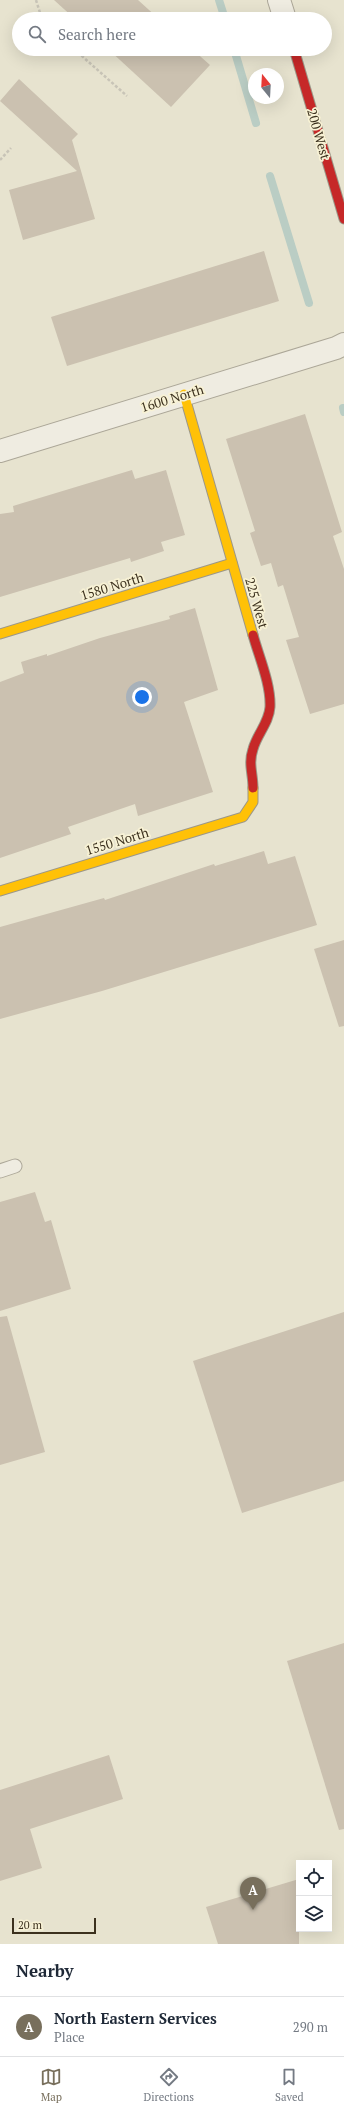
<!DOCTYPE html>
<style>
:root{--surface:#fff;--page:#f2f2f3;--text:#1f2937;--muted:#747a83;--line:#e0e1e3;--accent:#786f5c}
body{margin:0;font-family:"PT Serif",serif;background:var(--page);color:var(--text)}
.controls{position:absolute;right:12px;bottom:12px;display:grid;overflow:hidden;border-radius:0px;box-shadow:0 4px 16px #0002}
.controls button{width:36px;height:36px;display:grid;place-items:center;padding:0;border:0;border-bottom:1px solid var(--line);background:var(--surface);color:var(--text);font:20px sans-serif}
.compass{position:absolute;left:248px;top:68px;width:36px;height:36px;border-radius:50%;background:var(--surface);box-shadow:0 4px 16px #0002;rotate:342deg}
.scale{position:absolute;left:12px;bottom:10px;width:84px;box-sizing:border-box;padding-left:4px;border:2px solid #3c311e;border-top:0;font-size:11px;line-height:14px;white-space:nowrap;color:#3c311e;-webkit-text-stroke:3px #f8f2d5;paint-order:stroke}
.you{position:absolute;left:142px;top:697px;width:14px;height:14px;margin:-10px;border:3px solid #fff;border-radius:50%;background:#1a73e8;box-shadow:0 0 0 6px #1a73e833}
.badge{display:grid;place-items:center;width:26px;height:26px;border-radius:50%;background:var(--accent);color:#fff;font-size:13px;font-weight:700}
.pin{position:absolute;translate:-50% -33px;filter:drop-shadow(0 1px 2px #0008)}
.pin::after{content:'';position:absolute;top:21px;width:14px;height:12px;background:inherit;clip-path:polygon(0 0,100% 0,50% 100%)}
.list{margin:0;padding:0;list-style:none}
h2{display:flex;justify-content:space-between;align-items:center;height:52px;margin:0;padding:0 16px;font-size:17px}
h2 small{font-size:13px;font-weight:400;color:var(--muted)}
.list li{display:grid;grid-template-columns:26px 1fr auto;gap:12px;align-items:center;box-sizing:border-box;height:60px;padding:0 16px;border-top:1px solid var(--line)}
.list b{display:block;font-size:15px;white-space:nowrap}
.list p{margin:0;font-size:13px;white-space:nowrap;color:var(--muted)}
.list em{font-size:13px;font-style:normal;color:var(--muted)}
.icon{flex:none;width:22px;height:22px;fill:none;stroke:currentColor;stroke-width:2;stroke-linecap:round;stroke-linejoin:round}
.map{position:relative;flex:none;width:344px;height:1944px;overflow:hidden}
.search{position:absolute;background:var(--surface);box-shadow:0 4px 16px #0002;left:12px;right:12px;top:12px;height:44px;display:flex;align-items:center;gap:10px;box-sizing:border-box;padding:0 14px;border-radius:22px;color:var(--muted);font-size:15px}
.sheet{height:112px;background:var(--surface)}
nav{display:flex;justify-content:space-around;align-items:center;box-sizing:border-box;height:56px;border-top:1px solid var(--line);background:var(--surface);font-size:11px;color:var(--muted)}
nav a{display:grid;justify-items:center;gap:2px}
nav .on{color:var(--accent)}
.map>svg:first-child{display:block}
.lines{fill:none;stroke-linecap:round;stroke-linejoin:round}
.stream{stroke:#bacdc4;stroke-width:8}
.building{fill:#cbc1b0}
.lane-casing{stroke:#aca798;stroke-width:15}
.street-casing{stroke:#aca798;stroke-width:24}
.slow-casing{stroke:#9c9788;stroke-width:11}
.jam-casing{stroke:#9c9788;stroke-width:11}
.path{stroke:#c8c4b7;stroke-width:2.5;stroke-dasharray:3 2;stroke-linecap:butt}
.lane{stroke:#efece1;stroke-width:13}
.street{stroke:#efece1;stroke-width:22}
.slow{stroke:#ffc107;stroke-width:9}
.jam{stroke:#c62828;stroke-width:9}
.labels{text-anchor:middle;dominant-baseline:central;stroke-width:3.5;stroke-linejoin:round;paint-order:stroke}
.street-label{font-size:13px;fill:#3c311e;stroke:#f8f2d5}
</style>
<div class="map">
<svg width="344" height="1944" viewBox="0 0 344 1944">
<rect width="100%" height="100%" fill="#e7e3cf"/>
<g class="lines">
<g class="stream">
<path d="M 219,0 L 225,19"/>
<path d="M 234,49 L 256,123"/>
<path d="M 270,176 L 309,303"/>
<path d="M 343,408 L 344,412"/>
</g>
</g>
<g class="building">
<path d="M 54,0 L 138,0 L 159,19 L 75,19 Z"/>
<path d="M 108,49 L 192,49 L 210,65 L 171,107 Z"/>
<path d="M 19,79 L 78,134 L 72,140 L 95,219 L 23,240 L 9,190 L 77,171 L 0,101 Z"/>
<path d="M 264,251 L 279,301 L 67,366 L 51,317 Z"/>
<path d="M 305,414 L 342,532 L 333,536 L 344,569 L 344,704 L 310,714 L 286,640 L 299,637 L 283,585 L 278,587 L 271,563 L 261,566 L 250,533 L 255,531 L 226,439 Z"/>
<path d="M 132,470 L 135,479 L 166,470 L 185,535 L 161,542 L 164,551 L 131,562 L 130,558 L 0,597 L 0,514 L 14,512 L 13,506 Z"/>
<path d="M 195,608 L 218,690 L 184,702 L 213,792 L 138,816 L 135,804 L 68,827 L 71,834 L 0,858 L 0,682 L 24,673 L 21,662 L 47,654 L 47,656 L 100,638 L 170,619 L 169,616 Z"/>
<path d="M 264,851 L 268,864 L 295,856 L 317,925 L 102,991 L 0,1019 L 0,927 L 104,898 L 105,900 L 214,864 L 215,866 Z"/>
<path d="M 344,940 L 344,1026 L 339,1027 L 314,949 Z"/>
<path d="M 35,1192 L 45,1222 L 51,1220 L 71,1289 L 0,1311 L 0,1202 Z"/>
<path d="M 344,1312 L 344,1481 L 242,1513 L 193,1361 Z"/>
<path d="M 7,1316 L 45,1452 L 0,1465 L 0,1317 Z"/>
<path d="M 344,1643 L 344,1829 L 339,1830 L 287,1661 Z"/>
<path d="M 109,1755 L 123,1799 L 30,1829 L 42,1868 L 0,1881 L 0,1790 Z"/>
<path d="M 299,1879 L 299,1944 L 218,1944 L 206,1907 Z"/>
</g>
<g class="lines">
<g class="lane-casing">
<path id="lane" d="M 0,1171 L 15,1166"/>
</g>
<g class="street-casing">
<g id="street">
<path d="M 279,0 L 285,19"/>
<path d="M 0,451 L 336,348 L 344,344"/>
</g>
</g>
<g class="slow-casing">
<g id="slow">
<path d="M 184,394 L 253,635"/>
<path d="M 0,634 L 232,563"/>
<path d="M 0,891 L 243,817 L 253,802 L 253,788"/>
</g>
</g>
<g class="jam-casing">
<g id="jam">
<path d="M 294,49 L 344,219"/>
<path d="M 253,635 C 259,657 271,684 270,707 C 269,723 257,734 253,749 C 248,764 253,773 253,788"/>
</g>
</g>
<g class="path">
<path d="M 36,0 L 42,19"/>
<path d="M 74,49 L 127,96"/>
<path d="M 0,160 L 11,148"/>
</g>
<use href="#lane" class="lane"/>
<use href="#street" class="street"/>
<use href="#slow" class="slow"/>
<use href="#jam" class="jam"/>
</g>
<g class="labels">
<g class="street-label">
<text transform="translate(319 134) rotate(74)">200 West</text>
<text transform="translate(172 398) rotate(-17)">1600 North</text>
<text transform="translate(112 586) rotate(-17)">1580 North</text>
<text transform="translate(257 603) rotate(74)">225 West</text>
<text transform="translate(117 841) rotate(-17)">1550 North</text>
</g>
</g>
</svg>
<div class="controls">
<button><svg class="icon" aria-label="locate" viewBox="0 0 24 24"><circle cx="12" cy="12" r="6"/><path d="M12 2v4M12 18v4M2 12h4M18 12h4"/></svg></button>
<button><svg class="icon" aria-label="layers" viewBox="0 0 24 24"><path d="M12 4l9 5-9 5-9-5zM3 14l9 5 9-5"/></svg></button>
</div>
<svg class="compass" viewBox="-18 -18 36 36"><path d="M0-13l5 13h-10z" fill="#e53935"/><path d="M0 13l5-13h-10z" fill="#747a83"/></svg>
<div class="scale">20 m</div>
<div class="you"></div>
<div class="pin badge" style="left:253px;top:1910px">A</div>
<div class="search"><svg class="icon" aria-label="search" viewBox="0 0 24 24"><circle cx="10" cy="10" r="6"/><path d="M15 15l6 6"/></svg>Search here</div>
</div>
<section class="sheet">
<h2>Nearby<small></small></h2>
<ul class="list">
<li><span class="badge">A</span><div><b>North Eastern Services</b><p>Place</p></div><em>290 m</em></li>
</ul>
</section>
<nav>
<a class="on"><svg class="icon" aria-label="map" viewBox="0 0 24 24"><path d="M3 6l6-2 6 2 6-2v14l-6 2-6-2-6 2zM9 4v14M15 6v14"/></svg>Map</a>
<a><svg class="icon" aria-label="directions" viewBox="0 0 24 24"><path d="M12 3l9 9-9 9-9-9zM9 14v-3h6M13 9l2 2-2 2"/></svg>Directions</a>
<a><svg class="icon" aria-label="saved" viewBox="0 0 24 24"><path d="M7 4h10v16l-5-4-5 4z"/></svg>Saved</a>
</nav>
